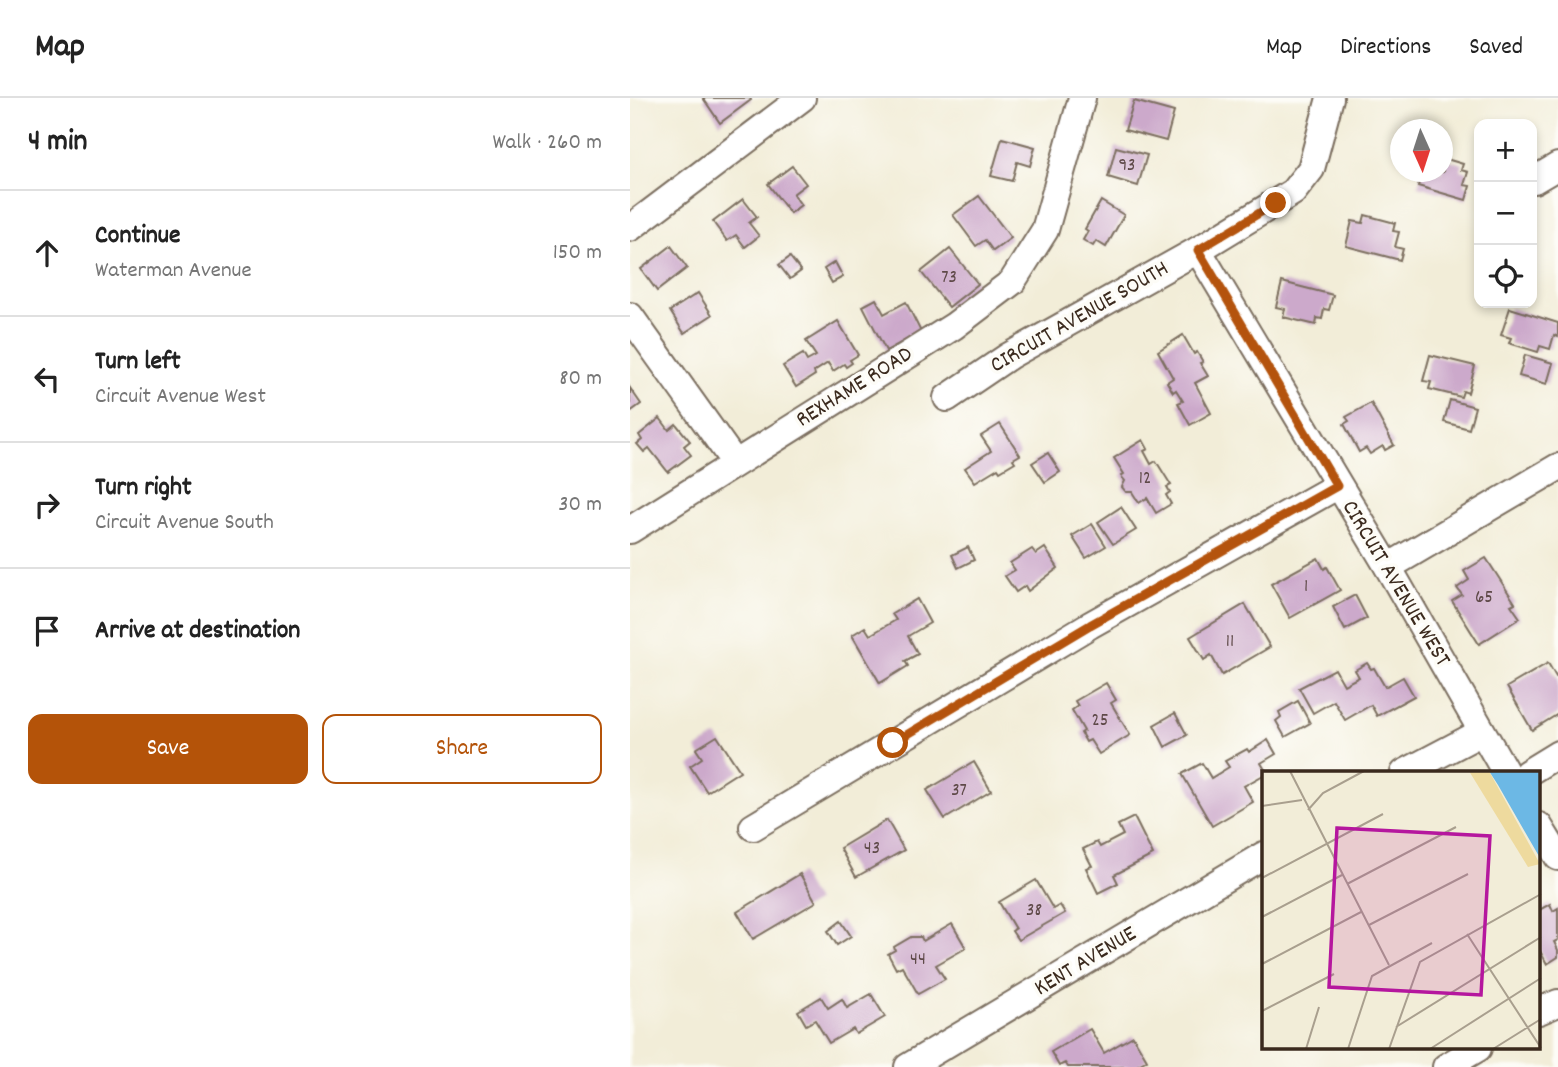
<!DOCTYPE html>
<meta charset="utf-8">
<style>
:root{--surface:#fff;--page:#f6f6f6;--text:#222;--muted:#767676;--line:#e0e0e0;--accent:#b45309}
body{margin:0;font-family:Dekko,sans-serif;background:var(--page);color:var(--text)}
.controls{position:absolute;right:21px;top:21px;display:grid;overflow:hidden;border-radius:14px;box-shadow:0 4px 10px #0003}
.controls button{width:63px;height:63px;display:grid;place-items:center;padding:0;border:0;border-bottom:2px solid var(--line);background:var(--surface);color:var(--text);font:35px sans-serif}
.compass{position:absolute;left:760px;top:21px;width:63px;height:63px;border-radius:50%;background:var(--surface);box-shadow:0 4px 10px #0003;rotate:177deg}
.stop{position:absolute;width:21px;height:21px;margin:-16px;border:5px solid #b45309;border-radius:50%;background:#fff}
.stop.end{background:#b45309;border-color:#fff;box-shadow:0 2px 7px #0008}
.list{margin:0;padding:0;list-style:none}
h2{display:flex;justify-content:space-between;align-items:center;height:91px;margin:0;padding:0 28px;font-size:30px}
h2 small{font-size:23px;font-weight:400;color:var(--muted)}
.list li{display:grid;grid-template-columns:46px 1fr auto;gap:21px;align-items:center;box-sizing:border-box;height:126px;padding:0 28px;border-top:2px solid var(--line)}
.list b{display:block;font-size:26px;white-space:nowrap}
.list p{margin:0;font-size:23px;white-space:nowrap;color:var(--muted)}
.list em{font-size:23px;font-style:normal;color:var(--muted)}
.actions{display:flex;gap:14px;padding:21px 28px}
.actions a{flex:1;padding:16px 0;border:2px solid var(--accent);border-radius:14px;text-align:center;font-size:24px;color:var(--accent)}
.actions .main{background:var(--accent);color:#fff}
.icon{flex:none;width:38px;height:38px;fill:none;stroke:currentColor;stroke-width:2;stroke-linecap:round;stroke-linejoin:round}
.map{position:relative;flex:none;width:928px;height:969px;overflow:hidden}
header{display:flex;align-items:center;gap:42px;box-sizing:border-box;height:98px;padding:0 35px;background:var(--surface);border-bottom:2px solid var(--line)}
header strong{font-size:33px}
nav{display:flex;gap:38px;margin-inline-start:auto;font-size:24px}
main{display:flex}
aside{flex:1;background:var(--surface)}
.map>svg:first-child{display:block}
.building{fill:#cca9cb}
.lines{fill:none;stroke-linecap:round;stroke-linejoin:round}
.street-casing{stroke:#7b6e5f;stroke-width:30}
.street{stroke:#fff;stroke-width:26}
.route{stroke:#b45309;stroke-width:9}
.labels{text-anchor:middle;dominant-baseline:central;stroke-width:7;stroke-linejoin:round;paint-order:stroke}
.number-label{font-size:19px;fill:#5f4a49}
.street-label{font-size:23px;fill:#3b2a1e;stroke:#fdfcf7}
.inset-road{fill:none;stroke:#a99f8e;stroke-width:2}
.view{fill:#b5179e;fill-opacity:0.15;stroke:#b5179e;stroke-width:3.5}
.inset-edge{fill:none;stroke:#3b2a1e;stroke-width:3.5}
</style>
<header>
<strong>Map</strong>
<nav><a>Map</a><a>Directions</a><a>Saved</a></nav>
</header>
<main>
<aside>
<h2>4 min<small>Walk · 260 m</small></h2>
<ul class="list">
<li><svg class="icon" aria-label="ahead" viewBox="0 0 24 24"><path d="M12 20V5M6 11l6-6 6 6"/></svg><div><b>Continue</b><p>Waterman Avenue</p></div><em>150 m</em></li>
<li><svg class="icon" aria-label="left" viewBox="0 0 24 24"><path d="M17 20v-9H6M10 6l-5 5 5 5"/></svg><div><b>Turn left</b><p>Circuit Avenue West</p></div><em>80 m</em></li>
<li><svg class="icon" aria-label="right" viewBox="0 0 24 24"><path d="M7 20v-9h11M14 6l5 5-5 5"/></svg><div><b>Turn right</b><p>Circuit Avenue South</p></div><em>30 m</em></li>
<li><svg class="icon" aria-label="arrive" viewBox="0 0 24 24"><path d="M6 21V4h12l-3 4 3 4H6"/></svg><div><b>Arrive at destination</b></div></li>
</ul>
<div class="actions"><a class="main">Save</a><a>Share</a></div>
</aside>
<div class="map">
<svg width="928" height="969" viewBox="0 0 928 969">
<rect width="100%" height="100%" fill="#fdfcf7"/>
<filter id="ink" filterUnits="userSpaceOnUse"><feTurbulence type="fractalNoise" baseFrequency=".0143" numOctaves="2"/><feDisplacementMap in="SourceGraphic" scale="14" xChannelSelector="R" yChannelSelector="G"/><feConvolveMatrix kernelMatrix="1 2 1 2 8 2 1 2 1" color-interpolation-filters="sRGB"/></filter>
<filter id="wash" filterUnits="userSpaceOnUse"><feTurbulence type="fractalNoise" baseFrequency=".00686" numOctaves="4" result="noise"/><feDisplacementMap in="SourceGraphic" scale="28" xChannelSelector="R" yChannelSelector="G"/><feGaussianBlur stdDeviation="1.57" result="paint"/><feColorMatrix in="noise" values="0 0 0 0 0 0 0 0 0 0 0 0 0 0 0 0 0 1.4 0 .05"/><feComposite in="paint" operator="in"/></filter>
<g filter="url(#wash)">
<rect width="100%" height="100%" fill="#f2edd8"/>
<g id="blocks">
<g class="building">
<path d="M 73,0 L 120,0 L 121,2 L 90,25 Z"/>
<path d="M 504,3 L 544,14 L 536,43 L 495,32 Z"/>
<path d="M 372,40 L 405,49 L 400,68 L 387,64 L 382,83 L 361,78 Z"/>
<path d="M 486,49 L 517,57 L 508,88 L 478,79 Z"/>
<path d="M 813,60 L 833,66 L 831,72 L 838,74 L 834,87 L 840,88 L 836,102 L 788,88 L 792,74 L 813,74 Z"/>
<path d="M 162,68 L 176,86 L 163,96 L 171,107 L 160,115 L 138,86 Z"/>
<path d="M 349,98 L 381,140 L 363,153 L 355,142 L 346,148 L 323,117 Z"/>
<path d="M 113,101 L 127,119 L 119,125 L 129,138 L 115,149 L 106,137 L 97,143 L 83,124 Z"/>
<path d="M 471,103 L 494,117 L 476,149 L 466,143 L 463,148 L 453,142 L 458,133 L 455,131 Z"/>
<path d="M 735,117 L 765,125 L 763,133 L 769,134 L 765,149 L 773,151 L 770,162 L 716,148 L 722,123 L 733,125 Z"/>
<path d="M 41,148 L 57,170 L 27,193 L 11,171 Z"/>
<path d="M 320,151 L 348,186 L 319,209 L 291,174 Z"/>
<path d="M 160,159 L 171,173 L 160,181 L 149,167 Z"/>
<path d="M 205,164 L 213,179 L 202,185 L 194,171 Z"/>
<path d="M 652,184 L 703,197 L 699,212 L 694,211 L 692,221 L 687,220 L 686,227 L 653,219 L 655,211 L 646,209 Z"/>
<path d="M 68,195 L 82,217 L 54,235 L 40,213 Z"/>
<path d="M 246,201 L 254,216 L 276,204 L 291,234 L 256,253 L 233,208 Z"/>
<path d="M 880,210 L 928,225 L 928,239 L 924,237 L 920,251 L 910,248 L 908,254 L 879,245 L 881,240 L 871,237 Z"/>
<path d="M 208,223 L 228,257 L 220,262 L 222,265 L 216,269 L 214,266 L 203,273 L 198,265 L 184,274 L 185,277 L 166,289 L 153,268 L 173,256 L 177,263 L 186,258 L 176,243 Z"/>
<path d="M 553,237 L 564,256 L 567,254 L 573,264 L 570,265 L 578,278 L 565,285 L 581,315 L 560,327 L 548,305 L 553,303 L 546,292 L 543,294 L 537,284 L 543,280 L 528,253 Z"/>
<path d="M 800,257 L 845,268 L 838,295 L 833,293 L 831,299 L 799,291 L 801,284 L 793,283 Z"/>
<path d="M 895,257 L 923,265 L 917,286 L 889,278 Z"/>
<path d="M 0,290 L 11,306 L 0,314 Z"/>
<path d="M 820,302 L 845,309 L 839,331 L 814,324 Z"/>
<path d="M 741,305 L 764,347 L 755,352 L 753,348 L 740,356 L 736,350 L 729,354 L 714,326 L 719,323 L 716,319 Z"/>
<path d="M 30,320 L 39,332 L 46,326 L 60,343 L 54,348 L 61,357 L 38,374 L 19,350 L 14,354 L 7,346 L 12,342 L 9,337 Z"/>
<path d="M 370,326 L 390,357 L 383,361 L 385,364 L 370,373 L 368,370 L 345,384 L 335,370 L 361,353 L 351,338 Z"/>
<path d="M 513,342 L 518,351 L 514,353 L 521,366 L 526,363 L 541,387 L 537,389 L 540,394 L 536,397 L 541,406 L 526,415 L 517,400 L 509,405 L 502,394 L 496,394 L 492,389 L 495,383 L 491,378 L 494,376 L 484,360 Z"/>
<path d="M 418,355 L 430,374 L 415,384 L 402,365 Z"/>
<path d="M 491,409 L 506,432 L 483,446 L 468,424 Z"/>
<path d="M 462,426 L 476,448 L 456,460 L 442,438 Z"/>
<path d="M 338,449 L 344,462 L 328,470 L 322,457 Z"/>
<path d="M 415,450 L 428,470 L 398,493 L 395,488 L 386,494 L 375,478 L 385,472 L 380,465 L 402,451 L 406,456 Z"/>
<path d="M 688,460 L 694,471 L 697,469 L 710,492 L 660,520 L 641,486 Z"/>
<path d="M 856,460 L 885,505 L 881,507 L 890,520 L 849,546 L 822,503 L 832,497 L 827,490 L 839,482 L 834,473 Z"/>
<path d="M 725,497 L 737,520 L 715,532 L 703,509 Z"/>
<path d="M 287,501 L 300,525 L 278,538 L 288,556 L 275,563 L 278,568 L 250,585 L 222,537 L 235,529 L 240,537 L 266,522 L 262,516 Z"/>
<path d="M 615,506 L 640,549 L 592,577 L 581,557 L 574,562 L 560,539 Z"/>
<path d="M 737,565 L 741,571 L 744,570 L 755,589 L 773,579 L 784,598 L 747,618 L 741,607 L 715,622 L 704,603 L 683,615 L 669,590 L 705,571 L 714,587 L 729,579 L 725,572 Z"/>
<path d="M 918,565 L 926,579 L 928,578 L 928,616 L 902,632 L 877,589 Z"/>
<path d="M 476,585 L 486,602 L 481,605 L 500,637 L 469,656 L 460,642 L 456,644 L 451,635 L 454,633 L 442,612 L 448,608 L 445,603 Z"/>
<path d="M 668,603 L 680,625 L 655,639 L 646,623 L 651,619 L 649,614 Z"/>
<path d="M 545,615 L 557,637 L 535,649 L 524,627 Z"/>
<path d="M 87,638 L 110,673 L 77,694 L 60,668 L 72,660 L 66,651 Z"/>
<path d="M 638,642 L 646,656 L 631,665 L 637,675 L 614,688 L 623,704 L 582,728 L 552,676 L 572,665 L 581,680 L 599,669 L 595,663 L 617,651 L 619,654 Z"/>
<path d="M 344,664 L 361,693 L 315,721 L 297,692 Z"/>
<path d="M 504,719 L 523,757 L 484,777 L 488,785 L 468,795 L 456,770 L 462,768 L 453,751 L 467,744 L 470,749 L 493,737 L 488,727 Z"/>
<path d="M 257,722 L 274,752 L 226,779 L 210,750 Z"/>
<path d="M 170,776 L 186,804 L 123,841 L 107,814 Z"/>
<path d="M 406,782 L 423,811 L 430,807 L 435,815 L 388,842 L 382,833 L 385,831 L 369,804 Z"/>
<path d="M 920,806 L 923,813 L 928,810 L 928,842 L 924,844 L 928,852 L 928,859 L 917,866 L 909,851 L 909,812 Z"/>
<path d="M 211,823 L 221,838 L 207,847 L 198,833 Z"/>
<path d="M 322,826 L 336,850 L 306,867 L 315,881 L 288,896 L 272,868 L 266,871 L 258,856 L 265,852 L 264,849 L 281,839 L 291,839 L 293,843 Z"/>
<path d="M 241,896 L 255,919 L 226,936 L 223,931 L 199,945 L 185,922 L 176,927 L 168,913 L 191,899 L 198,910 L 212,901 L 217,910 Z"/>
<path d="M 460,931 L 474,955 L 503,938 L 517,962 L 505,969 L 438,969 L 435,965 L 429,968 L 421,954 Z"/>
</g>
</g>
</g>
<g filter="url(#ink)">
<use href="#blocks" fill-opacity="0" stroke="#7b6e5f" stroke-width="2"/>
<g class="lines">
<g class="street-casing">
<g id="street">
<path d="M 904,82 L 928,68"/>
<path d="M 0,130 L 172,0"/>
<path d="M 568,152 L 758,469 L 876,675"/>
<path d="M 0,218 L 105,365"/>
<path d="M 317,300 L 379,258 L 568,152 L 663,94 L 681,71 L 700,0"/>
<path d="M 0,432 L 324,228 L 382,184 L 415,132 L 452,0"/>
<path d="M 758,469 L 928,369"/>
<path d="M 774,675 L 852,634"/>
<path d="M 897,675 L 928,656"/>
<path d="M 909,728 L 928,759"/>
<path d="M 123,729 L 460,527 L 707,388"/>
<path d="M 909,913 L 928,905"/>
<path d="M 278,969 L 634,757"/>
<path d="M 816,969 L 848,950"/>
</g>
</g>
<use href="#street" class="street"/>
</g>
</g>
<g class="lines" filter="url(#ink)">
<path class="route" d="M 263,645 L 460,527 L 707,388 L 568,152 L 646,105"/>
</g>
<g class="labels">
<g class="number-label">
<text x="497" y="68">93</text>
<text x="319" y="180">73</text>
<text x="515" y="381">12</text>
<text x="676" y="489">1</text>
<text x="854" y="500">65</text>
<text x="600" y="544">11</text>
<text x="470" y="623">25</text>
<text x="329" y="693">37</text>
<text x="242" y="751">43</text>
<text x="404" y="813">38</text>
<text x="288" y="862">44</text>
</g>
<g class="street-label">
<text transform="translate(450 220) rotate(-30)">CIRCUIT AVENUE SOUTH</text>
<text transform="translate(225 290) rotate(-32)">REXHAME ROAD</text>
<text transform="translate(765 486) rotate(59)">CIRCUIT AVENUE WEST</text>
<text transform="translate(456 864) rotate(-31)">KENT AVENUE</text>
</g>
</g>
<g transform="translate(632 673)">
<rect width="278" height="278" fill="#f2edd8"/>
<path d="M 207,0 L 227,0 L 278,93 L 266,96 Z" fill="#eeda9e"/>
<path d="M 227,0 L 278,0 L 278,87 L 236,14 Z" fill="#6cb8e5"/>
<path class="inset-road" d="M 28,0 L 127,194M 0,35 L 40,29M 46,39 L 61,22 L 102,0M 0,107 L 121,43M 85,113 L 194,56M 0,146 L 80,104M 107,154 L 206,103M 205,163 L 279,277M 0,193 L 99,141M 0,240 L 72,203M 134,256 L 279,166M 44,278 L 57,236M 86,278 L 110,205 L 170,172M 127,278 L 158,191 L 279,123M 168,278 L 279,207M 231,278 L 279,248"/>
<path class="view" d="M 75,57 L 228,65 L 219,224 L 67,216 Z"/>
<rect width="278" height="278" class="inset-edge"/>
</g>
</svg>
<div class="controls">
<button>+</button>
<button>−</button>
<button><svg class="icon" aria-label="locate" viewBox="0 0 24 24"><circle cx="12" cy="12" r="6"/><path d="M12 2v4M12 18v4M2 12h4M18 12h4"/></svg></button>
</div>
<svg class="compass" viewBox="-18 -18 36 36"><path d="M0-13l5 13h-10z" fill="#e53935"/><path d="M0 13l5-13h-10z" fill="#767676"/></svg>
<div class="stop" style="left:263px;top:645px"></div>
<div class="stop end" style="left:646px;top:105px"></div>
</div>
</main>
